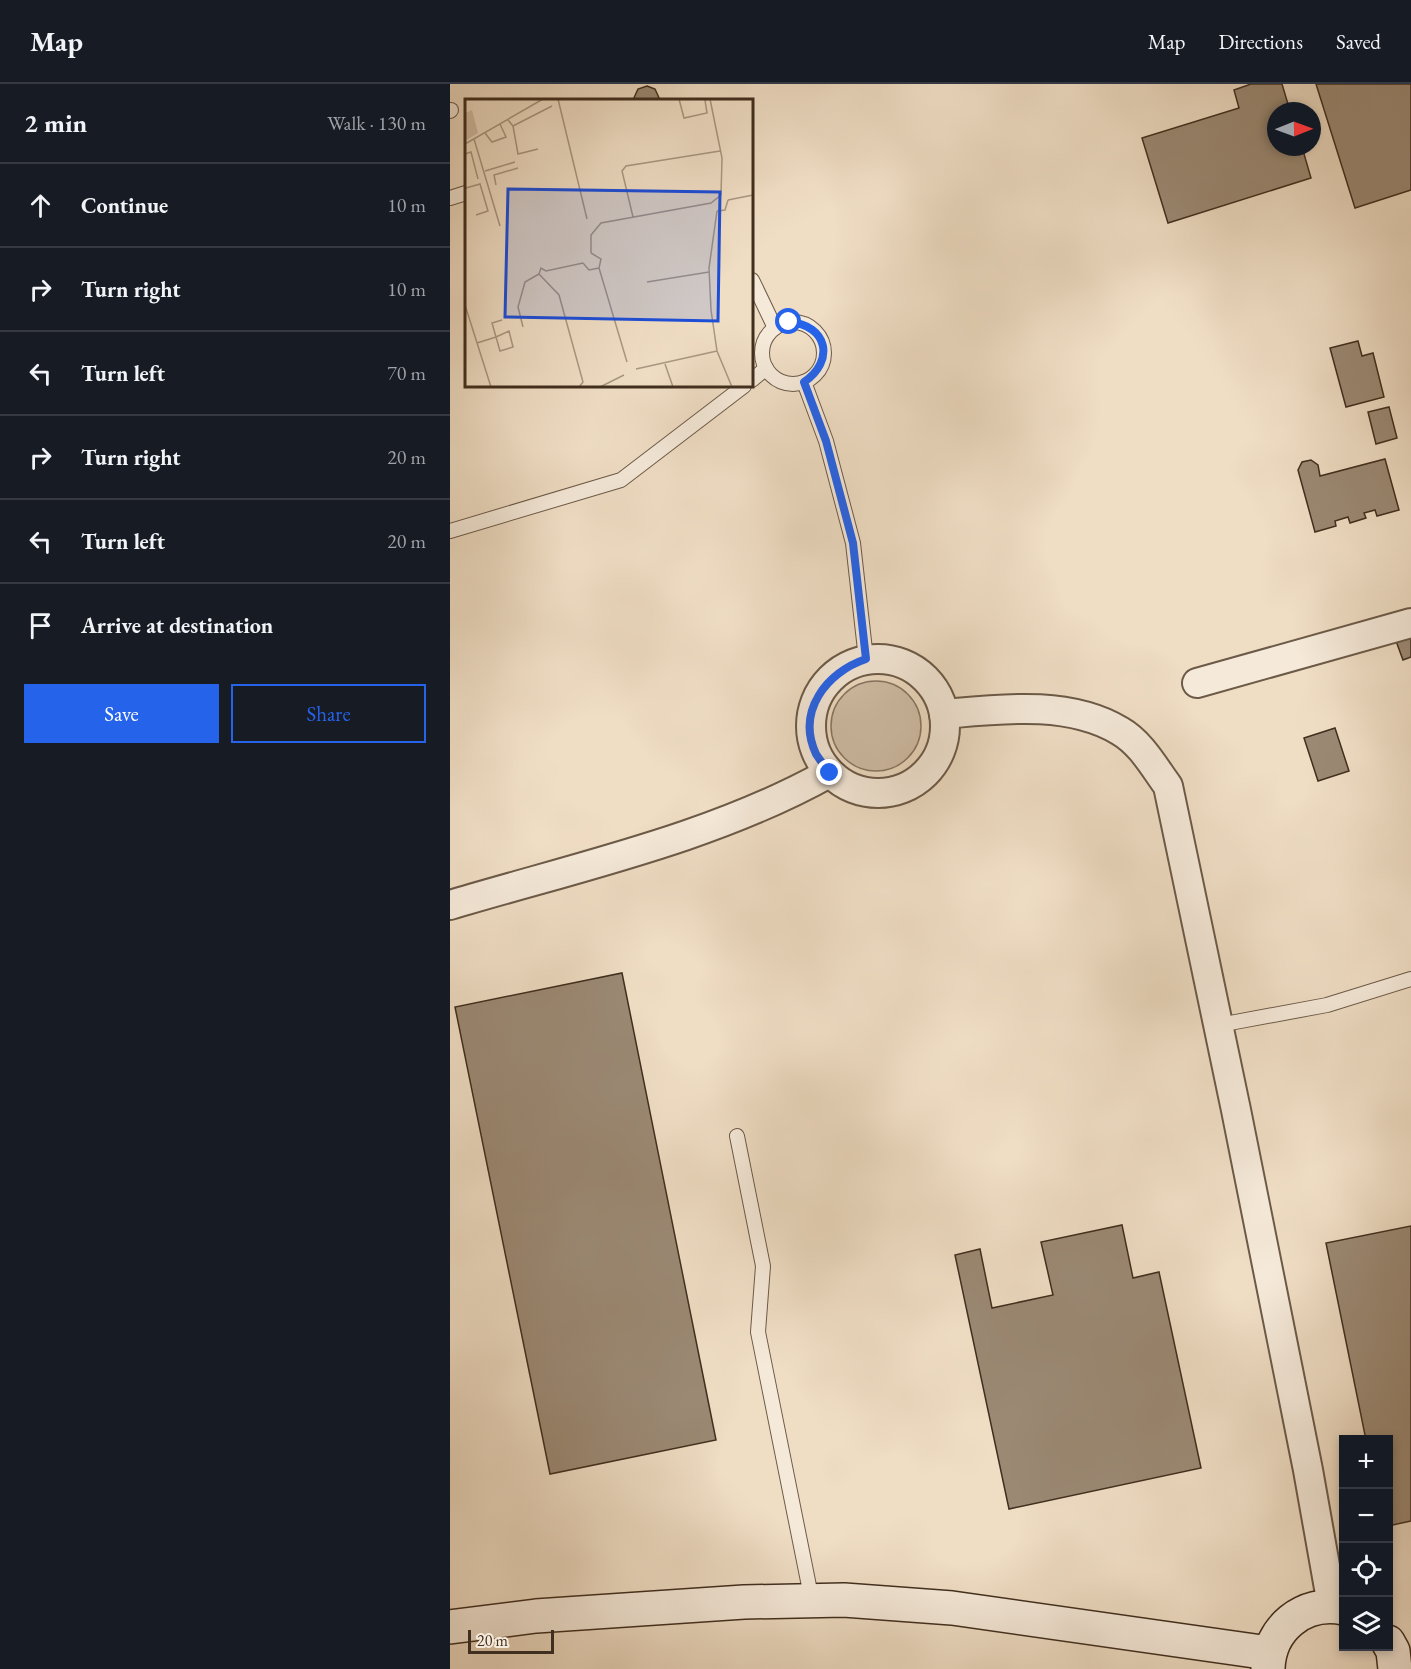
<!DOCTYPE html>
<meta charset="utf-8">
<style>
:root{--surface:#171b24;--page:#242831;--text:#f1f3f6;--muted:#9ea1a6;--line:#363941;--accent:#2563eb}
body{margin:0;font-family:"EB Garamond",serif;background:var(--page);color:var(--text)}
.controls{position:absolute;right:18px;bottom:18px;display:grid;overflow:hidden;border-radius:0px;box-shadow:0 3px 9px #0003}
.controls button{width:54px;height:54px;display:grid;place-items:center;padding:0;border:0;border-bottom:2px solid var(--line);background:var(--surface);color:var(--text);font:30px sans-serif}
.compass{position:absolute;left:817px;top:18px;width:54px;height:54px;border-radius:50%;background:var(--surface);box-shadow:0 3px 9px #0003;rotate:89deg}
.scale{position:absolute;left:18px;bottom:15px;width:86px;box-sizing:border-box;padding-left:6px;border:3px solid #402e1e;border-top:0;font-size:16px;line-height:21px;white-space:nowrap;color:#402e1e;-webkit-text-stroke:4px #f5e9d9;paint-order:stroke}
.stop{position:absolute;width:18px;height:18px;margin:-14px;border:4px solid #2563eb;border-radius:50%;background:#fff}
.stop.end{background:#2563eb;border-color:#fff;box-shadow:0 2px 6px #0008}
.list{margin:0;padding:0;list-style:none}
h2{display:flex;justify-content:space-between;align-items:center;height:78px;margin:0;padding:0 24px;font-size:26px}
h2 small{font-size:20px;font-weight:400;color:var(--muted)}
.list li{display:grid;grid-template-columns:39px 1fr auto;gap:18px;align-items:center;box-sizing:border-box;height:84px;padding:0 24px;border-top:2px solid var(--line)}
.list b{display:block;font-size:22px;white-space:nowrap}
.list em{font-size:20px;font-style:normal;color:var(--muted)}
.actions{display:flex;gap:12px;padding:18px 24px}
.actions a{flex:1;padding:14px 0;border:2px solid var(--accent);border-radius:0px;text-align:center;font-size:21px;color:var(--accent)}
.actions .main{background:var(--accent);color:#fff}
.icon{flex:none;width:33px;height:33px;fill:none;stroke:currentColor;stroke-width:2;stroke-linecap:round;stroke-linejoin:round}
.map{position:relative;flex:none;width:961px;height:1585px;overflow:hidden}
header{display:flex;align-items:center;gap:36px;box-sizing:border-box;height:84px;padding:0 30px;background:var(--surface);border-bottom:2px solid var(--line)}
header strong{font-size:28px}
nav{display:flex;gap:33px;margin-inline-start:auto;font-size:21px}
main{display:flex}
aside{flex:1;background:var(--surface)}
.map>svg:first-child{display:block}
.green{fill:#d1bfa8;stroke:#887663;stroke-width:1.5}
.building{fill:#9b8974;stroke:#402e1e;stroke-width:1.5}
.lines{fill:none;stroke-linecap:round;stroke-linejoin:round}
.lane-casing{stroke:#6c5a48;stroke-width:16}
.street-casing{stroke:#6c5a48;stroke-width:32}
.secondary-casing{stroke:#402e1e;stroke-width:36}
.lane{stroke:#f5e9d9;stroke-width:14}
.street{stroke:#f5e9d9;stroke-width:28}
.secondary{stroke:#f5e9d9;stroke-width:33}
.route{stroke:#2563eb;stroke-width:8}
.inset-road{fill:none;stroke:#a99782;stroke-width:1.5}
.view{fill:#1d4ed8;fill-opacity:0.15;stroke:#1d4ed8;stroke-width:3}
.inset-edge{fill:none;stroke:#402e1e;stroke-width:3}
</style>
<header>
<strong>Map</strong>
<nav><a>Map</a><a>Directions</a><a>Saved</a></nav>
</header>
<main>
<aside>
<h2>2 min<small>Walk · 130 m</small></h2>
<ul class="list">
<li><svg class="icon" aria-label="ahead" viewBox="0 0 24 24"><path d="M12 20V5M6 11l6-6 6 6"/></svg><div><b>Continue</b></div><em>10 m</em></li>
<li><svg class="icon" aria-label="right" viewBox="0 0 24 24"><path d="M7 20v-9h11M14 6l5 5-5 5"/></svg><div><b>Turn right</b></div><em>10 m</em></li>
<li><svg class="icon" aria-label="left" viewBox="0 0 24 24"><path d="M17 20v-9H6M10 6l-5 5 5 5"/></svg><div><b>Turn left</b></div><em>70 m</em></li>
<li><svg class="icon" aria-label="right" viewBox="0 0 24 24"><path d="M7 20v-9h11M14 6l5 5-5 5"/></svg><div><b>Turn right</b></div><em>20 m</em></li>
<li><svg class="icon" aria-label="left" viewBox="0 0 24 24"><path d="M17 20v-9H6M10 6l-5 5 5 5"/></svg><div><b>Turn left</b></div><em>20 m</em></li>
<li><svg class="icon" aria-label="arrive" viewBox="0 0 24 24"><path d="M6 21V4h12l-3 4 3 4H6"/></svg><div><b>Arrive at destination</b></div></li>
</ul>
<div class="actions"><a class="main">Save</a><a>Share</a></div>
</aside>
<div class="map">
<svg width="961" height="1585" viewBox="0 0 961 1585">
<rect width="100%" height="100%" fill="#efddc4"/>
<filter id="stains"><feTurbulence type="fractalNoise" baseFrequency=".00333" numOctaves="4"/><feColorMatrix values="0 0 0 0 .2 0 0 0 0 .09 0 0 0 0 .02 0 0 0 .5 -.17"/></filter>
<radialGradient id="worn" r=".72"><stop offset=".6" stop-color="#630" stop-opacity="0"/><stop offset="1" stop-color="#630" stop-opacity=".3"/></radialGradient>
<circle class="green" cx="426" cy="642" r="45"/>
<g class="building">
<path d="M 801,0 L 832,0 L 840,27 L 826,27 L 826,63 L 852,63 L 861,94 L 718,139 L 692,54 L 789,24 L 784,6 Z"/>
<path d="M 866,0 L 961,0 L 961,106 L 905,124 Z"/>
<path d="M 197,2 L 205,5 L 210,16 L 183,16 L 188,5 Z"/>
<path d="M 908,257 L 912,272 L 923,269 L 934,313 L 896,323 L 880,264 Z"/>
<path d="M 939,323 L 947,354 L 926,360 L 918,328 Z"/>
<path d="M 935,375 L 949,426 L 927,432 L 925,426 L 914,429 L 916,434 L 900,439 L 898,433 L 885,437 L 886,442 L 865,448 L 848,386 L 852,378 L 861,376 L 868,381 L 870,392 Z"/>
<path d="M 961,552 L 961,573 L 953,576 L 946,557 Z"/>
<path d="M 885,644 L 899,687 L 868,697 L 854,654 Z"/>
<path d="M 172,889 L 266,1356 L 100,1390 L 5,923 Z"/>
<path d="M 672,1141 L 683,1194 L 709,1188 L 751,1384 L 559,1425 L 505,1171 L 530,1165 L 542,1224 L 603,1211 L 591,1158 Z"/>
<path d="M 961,1142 L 961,1437 L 938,1442 L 938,1356 L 916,1356 L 876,1159 Z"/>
</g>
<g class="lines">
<g class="lane-casing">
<g id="lane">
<path d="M 0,27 L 1,26"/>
<path d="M 0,114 L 16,109"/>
<path d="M 302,196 L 325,244"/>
<circle cx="343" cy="269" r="31"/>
<path d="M 302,296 L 316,284"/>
<path d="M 354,298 L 376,357 L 403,459 L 416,575"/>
<path d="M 0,447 L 171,396 L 294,302"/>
<path d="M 769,941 L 877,921 L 961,895"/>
<path d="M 287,1052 L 313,1182 L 308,1248 L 362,1517"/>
</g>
</g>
<g class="street-casing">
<g id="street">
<circle cx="428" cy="642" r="67"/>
<path d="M 747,599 L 961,539"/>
<path d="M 494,630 C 550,625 619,616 670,647 C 691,659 704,683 718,702 L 786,1026 L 858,1386 L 882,1521"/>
<path d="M 0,821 C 127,783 263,754 379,689"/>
</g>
</g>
<g class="secondary-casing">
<g id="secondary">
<path d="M 0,1543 L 86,1532 L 294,1518 L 394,1516 L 502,1524 L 819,1569"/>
<path d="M 938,1558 L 943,1567 L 945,1585"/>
<path d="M 818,1585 C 819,1545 853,1516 894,1524"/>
</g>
</g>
<use href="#lane" class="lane"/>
<use href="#street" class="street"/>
<use href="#secondary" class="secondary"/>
</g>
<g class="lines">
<path class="route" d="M 339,238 C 378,241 385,277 354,298 L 376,357 L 403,459 L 416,575 C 377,588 346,627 366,670 C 370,676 375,683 380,689"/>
</g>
<g transform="translate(15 15)">
<rect width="288" height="288" fill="#efddc4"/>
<path d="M 7,11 L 13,34 L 0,42 L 0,14 Z" fill="#d1bfa8"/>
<path class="inset-road" d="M 93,0 L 122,120M 214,0 L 219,19 L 242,14 L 240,1 L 244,0M 245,0 L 257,59 L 256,96M 43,21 L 48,27 L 87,7M 48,27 L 53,55 L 73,50M 20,34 L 27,43 L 41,38 L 35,25M 9,40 L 35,127M 0,45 L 78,0M 0,55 L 6,53 L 13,80M 20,72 L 50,63M 31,86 L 29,76 L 53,69M 1,89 L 15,85 L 23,112 L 11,116M 263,101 L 288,96M 252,112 L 244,169 L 246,211 L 252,252 L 267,288M 252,112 L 260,111 L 263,101M 168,118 L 157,72 L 161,67 L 255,52M 126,154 L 126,136 L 136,124 L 246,104 L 256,96M 126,154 L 136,160 L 134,169 L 162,263M 118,164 L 124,171 L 134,169M 74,175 L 94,196 L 118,283 L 114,288M 182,183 L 244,173M 0,206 L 26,288M 58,228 L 53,208 L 60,183 L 74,175 L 76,169 L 81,172 L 118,164M 12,244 L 31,238 L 44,232 L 48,248 L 35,252 L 27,224 L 37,221M 200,265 L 208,288M 171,270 L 252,252M 135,288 L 159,276"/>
<path class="view" d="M 43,90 L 255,93 L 253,222 L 40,218 Z"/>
<rect width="288" height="288" class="inset-edge"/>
</g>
<rect width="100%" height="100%" filter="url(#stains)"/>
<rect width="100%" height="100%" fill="url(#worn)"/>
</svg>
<div class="controls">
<button>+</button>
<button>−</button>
<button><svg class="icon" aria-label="locate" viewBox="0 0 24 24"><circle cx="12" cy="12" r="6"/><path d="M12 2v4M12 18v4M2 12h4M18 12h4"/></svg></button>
<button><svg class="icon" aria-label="layers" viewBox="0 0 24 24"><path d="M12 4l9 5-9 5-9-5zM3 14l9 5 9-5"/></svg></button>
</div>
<svg class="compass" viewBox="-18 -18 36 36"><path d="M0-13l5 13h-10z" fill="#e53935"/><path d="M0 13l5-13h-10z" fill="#9ea1a6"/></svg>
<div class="scale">20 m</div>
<div class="stop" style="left:339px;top:238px"></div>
<div class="stop end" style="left:380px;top:689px"></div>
</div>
</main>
